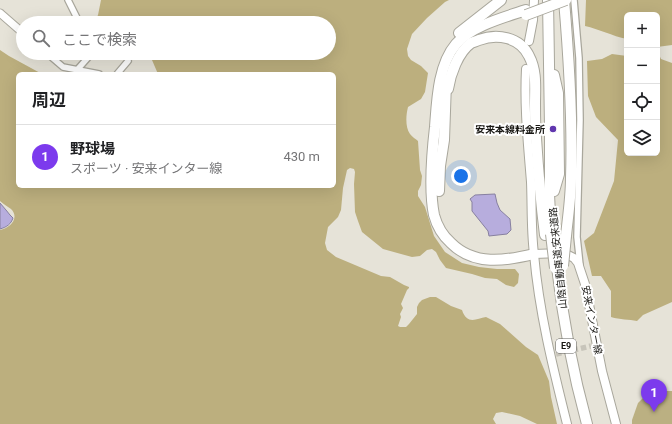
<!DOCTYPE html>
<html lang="ja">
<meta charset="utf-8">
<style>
:root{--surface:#fff;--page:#f6f6f6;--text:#202124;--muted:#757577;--line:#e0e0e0;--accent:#7c3aed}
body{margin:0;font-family:Roboto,"Noto Sans JP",sans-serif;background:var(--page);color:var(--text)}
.controls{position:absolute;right:12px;top:12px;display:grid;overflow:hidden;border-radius:6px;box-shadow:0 4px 16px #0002}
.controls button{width:36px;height:36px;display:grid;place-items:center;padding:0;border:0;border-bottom:1px solid var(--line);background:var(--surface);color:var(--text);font:20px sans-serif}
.you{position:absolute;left:461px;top:176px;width:14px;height:14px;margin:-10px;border:3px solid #fff;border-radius:50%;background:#1a73e8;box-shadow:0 0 0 6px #1a73e833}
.badge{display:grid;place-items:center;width:26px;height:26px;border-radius:50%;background:var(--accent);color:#fff;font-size:13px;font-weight:700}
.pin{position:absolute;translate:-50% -33px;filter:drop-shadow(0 1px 2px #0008)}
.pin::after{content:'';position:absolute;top:21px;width:14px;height:12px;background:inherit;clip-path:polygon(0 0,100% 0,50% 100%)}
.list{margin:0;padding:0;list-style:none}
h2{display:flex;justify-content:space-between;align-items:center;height:52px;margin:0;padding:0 16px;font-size:17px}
h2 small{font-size:13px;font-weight:400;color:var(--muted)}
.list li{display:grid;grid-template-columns:26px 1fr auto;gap:12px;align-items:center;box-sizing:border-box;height:64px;padding:0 16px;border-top:1px solid var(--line)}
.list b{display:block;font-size:15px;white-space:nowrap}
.list p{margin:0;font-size:13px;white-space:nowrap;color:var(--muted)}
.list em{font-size:13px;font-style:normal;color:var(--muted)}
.icon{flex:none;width:22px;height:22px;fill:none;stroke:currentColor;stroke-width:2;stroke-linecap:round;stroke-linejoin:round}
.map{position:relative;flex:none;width:672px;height:424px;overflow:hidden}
.search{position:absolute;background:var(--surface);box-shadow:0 4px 16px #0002;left:16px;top:16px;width:320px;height:44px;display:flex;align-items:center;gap:10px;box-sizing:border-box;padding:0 14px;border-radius:22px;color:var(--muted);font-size:15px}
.panel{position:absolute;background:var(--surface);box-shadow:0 4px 16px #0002;left:16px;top:72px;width:320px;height:116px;border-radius:6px}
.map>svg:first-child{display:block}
.green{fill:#bbb082}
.forest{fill:#bcaf7e}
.water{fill:#b7addd;stroke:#8780a0}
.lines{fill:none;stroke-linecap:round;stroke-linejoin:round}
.minor-tunnel{stroke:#c7c4ba;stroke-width:5.5;stroke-dasharray:5.5 3;stroke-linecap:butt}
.minor-casing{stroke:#a9a79c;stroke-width:8}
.tertiary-casing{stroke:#a9a79c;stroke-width:9}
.secondary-casing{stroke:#a9a79c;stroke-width:10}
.motorway-casing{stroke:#a9a79c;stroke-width:12}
.minor{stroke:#fff;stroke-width:5.5}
.tertiary{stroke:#fff;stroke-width:7}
.secondary{stroke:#fff;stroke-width:8}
.motorway{stroke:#fff;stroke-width:10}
.motorway-bridge-casing{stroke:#a9a79c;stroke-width:12;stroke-linecap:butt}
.motorway-bridge{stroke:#fff;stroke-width:10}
.poi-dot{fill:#6036ae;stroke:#fff;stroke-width:1.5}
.labels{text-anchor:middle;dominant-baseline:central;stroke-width:4;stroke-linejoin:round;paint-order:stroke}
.shield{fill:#fff;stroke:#5d5c59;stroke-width:1}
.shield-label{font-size:9px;font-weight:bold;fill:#171612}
.poi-label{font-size:10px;font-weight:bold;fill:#171612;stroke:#fff;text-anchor:end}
.street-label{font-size:10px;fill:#171612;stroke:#fff}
</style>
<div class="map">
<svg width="672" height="424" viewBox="0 0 672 424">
<rect width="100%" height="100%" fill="#e6e3d8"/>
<path class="green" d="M 650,391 L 672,391 L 672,424 L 632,424 L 632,420 L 638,403 Z"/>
<g class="forest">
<path d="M 101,0 L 449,0 L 445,2 L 427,18 L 412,34 L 407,49 L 408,56 L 411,60 L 421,66 L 428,73 L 425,92 L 421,99 L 408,107 C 406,115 405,127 410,134 C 412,137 416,139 418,141 L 420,170 L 422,176 L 421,185 L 418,191 L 418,196 L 425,207 L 434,236 L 445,252 L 462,263 L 479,267 L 497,269 L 515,269 L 519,274 L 518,283 L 514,287 L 506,285 L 497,279 L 485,278 L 472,274 L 446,268 L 440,260 L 436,252 L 432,249 L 427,250 L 420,256 L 412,257 L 401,254 L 383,249 L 362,232 L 358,221 L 355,212 L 354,184 L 355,172 L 354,169 L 350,168 L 347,170 L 343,188 L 341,210 L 338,217 L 328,227 L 325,243 L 327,250 L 336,257 L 381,276 L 390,277 L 404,285 L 409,287 L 409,288 L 407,290 L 401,304 L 403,308 L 400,314 L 401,317 L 398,326 L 400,327 L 406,327 L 409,324 L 417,314 L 417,307 L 419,303 L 422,300 L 430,297 L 436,297 L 451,306 L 462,310 C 467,325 476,319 486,317 L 500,324 L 526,347 L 538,355 L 549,381 L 551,397 L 557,424 L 537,424 L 520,416 L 502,412 L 496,413 L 493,419 L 496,424 L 0,424 L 0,230 C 10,228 20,218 11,209 C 7,206 3,204 0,201 L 0,50 L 9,56 L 42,74 L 18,74 L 18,186 L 334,186 L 334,74 L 158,74 L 149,53 L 329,53 L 329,23 L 94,23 L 98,15 Z"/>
<path d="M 586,0 L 672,0 L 672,45 L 657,47 L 657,15 L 627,15 L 627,39 C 612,36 599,29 585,26 Z"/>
<path d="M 657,50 L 661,59 L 672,63 L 672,302 L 643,315 L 637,321 C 629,319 620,320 611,317 L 611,291 L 601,276 L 592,276 L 584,241 L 594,233 L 614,181 L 618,140 L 596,117 L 588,96 L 587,61 L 602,59 L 612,54 L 627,56 L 627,153 L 657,153 Z"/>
</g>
<g class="water">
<path d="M 495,194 L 497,203 L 500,210 L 510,219 L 511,230 L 507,234 L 489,236 L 488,231 L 472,211 L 472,202 L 470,199 L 475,195 Z"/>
<path d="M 0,203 L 6,210 L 10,215 L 13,218 C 11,224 7,227 0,229 Z"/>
</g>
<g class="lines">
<path class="minor-tunnel" d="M 556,354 L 591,346"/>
<g class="minor-casing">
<g id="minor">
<path d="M 68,0 L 78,20 L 78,23"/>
<path d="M 574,0 L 579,58 L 580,120 L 577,237 L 580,265"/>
<path d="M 51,53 L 49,55 L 63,67 L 99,74"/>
<path d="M 77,70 L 92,53"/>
<path d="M 117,74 L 128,61"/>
</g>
</g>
<g class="tertiary-casing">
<g id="tertiary">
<path d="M 0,13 L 23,33"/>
<path d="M 46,53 L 49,55"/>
</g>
</g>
<g class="secondary-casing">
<g id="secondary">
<path d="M 529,41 L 533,20 L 534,0"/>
<path d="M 526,69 C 524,107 528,144 531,182 C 532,206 531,230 534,254 C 539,312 553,368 567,424"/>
<path d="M 534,254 L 561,253 L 568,255 L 574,258 L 578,263 L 585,284 L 602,371 L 616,424"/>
</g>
</g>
<g class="motorway-casing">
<g id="motorway">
<path d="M 548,0 L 550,128 L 550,176 L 549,194 L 551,234"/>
<path d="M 564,0 C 569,59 573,118 571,178 C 571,197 568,216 566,236"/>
<path d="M 526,10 C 505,17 471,26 456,44 C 438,65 437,101 435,127 C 432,153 429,190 434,215 C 437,226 443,236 451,243 C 474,266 505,261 534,254"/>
<path d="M 459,33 L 501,0"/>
<path d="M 554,75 L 558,93 L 559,174 L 554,191"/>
<path d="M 448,89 C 450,75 458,52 471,43 C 473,42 477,41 479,40 C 497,33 520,37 529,56 C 537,71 535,88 535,104 C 535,115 535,127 536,138 C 538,170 541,203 545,235"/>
<path d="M 439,191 L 440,166 L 444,140 L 446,82"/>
<path d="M 557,267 C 563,320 573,373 587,424"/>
</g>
</g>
<use href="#minor" class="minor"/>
<use href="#tertiary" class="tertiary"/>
<use href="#secondary" class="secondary"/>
<use href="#motorway" class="motorway"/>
<g class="motorway-bridge-casing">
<g id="motorway-bridge">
<path d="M 526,15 L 566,0"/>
<path d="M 551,234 L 555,268"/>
<path d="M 563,266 L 566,236"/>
</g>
</g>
<use href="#motorway-bridge" class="motorway-bridge"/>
</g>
<circle class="poi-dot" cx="553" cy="129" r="4"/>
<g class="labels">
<rect class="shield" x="556" y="339" width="20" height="14" rx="3"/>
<g class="shield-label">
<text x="566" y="346">E9</text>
</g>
<g class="poi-label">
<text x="545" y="129">安来本線料金所</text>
</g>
<g class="street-label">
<text transform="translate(558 258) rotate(-96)">山陰自動車道;安来道路</text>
<text transform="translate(592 320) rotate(79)">安来インター線</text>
</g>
</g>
</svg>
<div class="controls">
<button>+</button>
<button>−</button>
<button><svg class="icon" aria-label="locate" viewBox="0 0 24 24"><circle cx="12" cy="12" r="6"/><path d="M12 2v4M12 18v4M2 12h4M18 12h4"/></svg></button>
<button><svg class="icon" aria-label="layers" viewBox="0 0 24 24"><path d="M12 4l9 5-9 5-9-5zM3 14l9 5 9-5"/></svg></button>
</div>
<div class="you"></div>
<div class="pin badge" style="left:654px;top:412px">1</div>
<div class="search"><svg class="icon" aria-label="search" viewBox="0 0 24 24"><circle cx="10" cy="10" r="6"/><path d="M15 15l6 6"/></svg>ここで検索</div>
<section class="panel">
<h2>周辺<small></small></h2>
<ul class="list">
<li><span class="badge">1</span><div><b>野球場</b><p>スポーツ · 安来インター線</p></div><em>430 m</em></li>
</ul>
</section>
</div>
